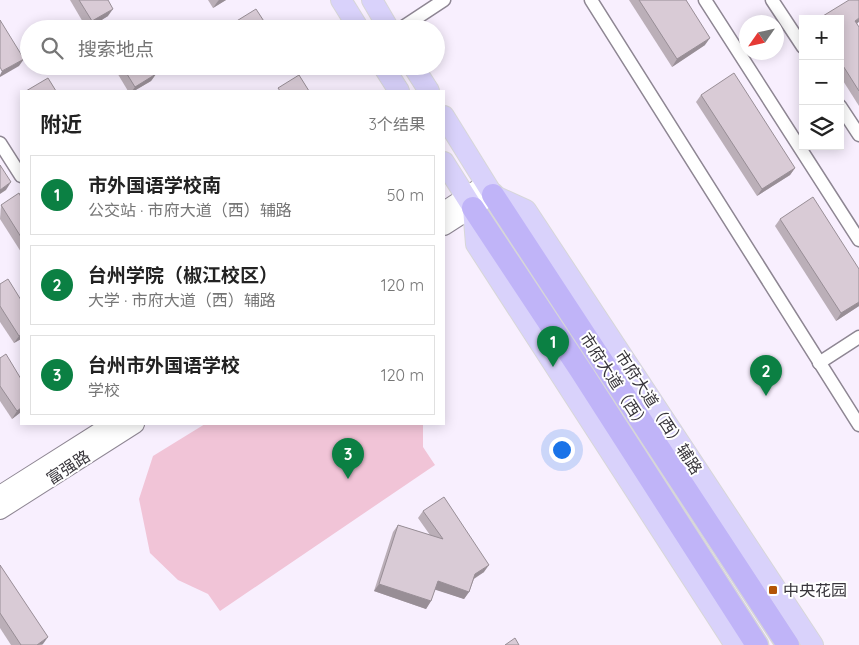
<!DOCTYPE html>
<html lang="zh">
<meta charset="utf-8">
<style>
:root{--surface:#fff;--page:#f6f6f6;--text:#222;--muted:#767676;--line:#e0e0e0;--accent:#0b8043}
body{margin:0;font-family:Quicksand,"Noto Sans SC",sans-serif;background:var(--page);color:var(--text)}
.controls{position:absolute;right:15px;top:15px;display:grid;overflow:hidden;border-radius:0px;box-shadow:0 2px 12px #0003}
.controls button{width:45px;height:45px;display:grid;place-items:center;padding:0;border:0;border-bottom:1px solid var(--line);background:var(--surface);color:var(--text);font:25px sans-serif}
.compass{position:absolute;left:739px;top:15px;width:45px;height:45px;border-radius:50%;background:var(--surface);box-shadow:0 2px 12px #0003;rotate:236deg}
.you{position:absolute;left:561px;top:449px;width:18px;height:18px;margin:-12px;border:4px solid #fff;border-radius:50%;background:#1a73e8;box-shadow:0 0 0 8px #1a73e833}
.badge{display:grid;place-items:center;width:32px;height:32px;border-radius:50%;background:var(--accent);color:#fff;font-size:16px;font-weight:700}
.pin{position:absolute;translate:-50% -41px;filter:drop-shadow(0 1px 2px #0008)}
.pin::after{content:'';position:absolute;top:26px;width:18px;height:15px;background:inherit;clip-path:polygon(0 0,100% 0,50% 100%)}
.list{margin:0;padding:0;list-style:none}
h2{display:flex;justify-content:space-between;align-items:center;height:65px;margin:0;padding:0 20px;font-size:21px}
h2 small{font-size:16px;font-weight:400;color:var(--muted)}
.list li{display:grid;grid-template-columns:32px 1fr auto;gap:15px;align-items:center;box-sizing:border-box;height:80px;margin:0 10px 10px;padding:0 10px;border:1px solid var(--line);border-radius:0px}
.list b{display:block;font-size:19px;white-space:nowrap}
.list p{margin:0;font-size:16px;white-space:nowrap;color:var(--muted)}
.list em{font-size:16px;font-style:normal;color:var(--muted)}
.icon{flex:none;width:28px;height:28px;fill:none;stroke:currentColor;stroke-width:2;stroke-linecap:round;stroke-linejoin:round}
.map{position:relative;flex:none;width:859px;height:645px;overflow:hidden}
.search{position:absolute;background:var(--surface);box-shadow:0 2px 12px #0003;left:20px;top:20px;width:425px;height:55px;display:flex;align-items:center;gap:12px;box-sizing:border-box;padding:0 18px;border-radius:28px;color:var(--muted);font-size:19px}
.panel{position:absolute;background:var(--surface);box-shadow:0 2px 12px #0003;left:20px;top:90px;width:425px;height:335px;border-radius:0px}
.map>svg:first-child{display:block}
.pitch{fill:#f1c4d7}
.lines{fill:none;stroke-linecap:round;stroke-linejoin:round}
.street-casing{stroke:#8e8693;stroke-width:15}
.secondary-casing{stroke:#8e8693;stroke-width:20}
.primary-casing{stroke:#d7d7d8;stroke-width:22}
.highway-casing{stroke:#d7d7d8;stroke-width:25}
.street{stroke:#fff;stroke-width:12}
.secondary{stroke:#fff;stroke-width:18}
.primary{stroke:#d9d2fb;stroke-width:20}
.highway{stroke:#c0b4f8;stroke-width:22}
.wall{fill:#bbafb8}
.shaded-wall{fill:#988e96}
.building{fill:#d9cbd6;stroke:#988e96}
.poi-dot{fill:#b35406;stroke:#fff;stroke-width:2}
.labels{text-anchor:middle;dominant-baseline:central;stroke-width:4;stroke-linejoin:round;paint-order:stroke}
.street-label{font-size:16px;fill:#39363c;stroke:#fff}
.poi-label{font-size:16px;fill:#39363c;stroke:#fff;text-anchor:start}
</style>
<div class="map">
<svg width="859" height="645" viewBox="0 0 859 645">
<rect width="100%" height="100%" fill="#f8effe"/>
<path class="pitch" d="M 205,424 L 423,424 L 423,447 L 435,465 L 220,611 L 208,594 L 178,580 L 150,553 L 139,499 L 153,456 Z"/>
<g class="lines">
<g class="street-casing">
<g id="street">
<path d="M 591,0 L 859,425"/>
<path d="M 705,0 L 859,240"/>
<path d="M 772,0 L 803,47"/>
<path d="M 400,29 L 444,0"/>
<path d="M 840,106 L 859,135"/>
<path d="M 0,143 L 21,176"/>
<path d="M 819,363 L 859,337"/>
</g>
</g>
<g class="secondary-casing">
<g id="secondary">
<path d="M 444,211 L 485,184"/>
<path d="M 444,226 L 483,201"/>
<path d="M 0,495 L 112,424"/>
<path d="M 0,510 L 135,424"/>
</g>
</g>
<g class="primary-casing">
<g id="primary">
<path d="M 341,0 L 359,29"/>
<path d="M 372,0 L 389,29"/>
<path d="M 383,66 L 399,91"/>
<path d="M 413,66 L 429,91"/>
<path d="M 444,116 L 493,195 L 526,210 L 813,645"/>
<path d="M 444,162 L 473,208 L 476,244 L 735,645"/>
</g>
</g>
<g class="highway-casing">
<g id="highway">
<path d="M 493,195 L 788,645"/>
<path d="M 473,208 L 581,371 L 757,645"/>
</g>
</g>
<use href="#street" class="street"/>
<use href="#secondary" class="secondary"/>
<use href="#primary" class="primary"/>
<use href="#highway" class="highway"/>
</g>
<g class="wall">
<path d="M 70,0 L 108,0 L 108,16 L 87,29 Z"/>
<path d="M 208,0 L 226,0 L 213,8 Z"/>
<path d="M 629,0 L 686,0 L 705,45 L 672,67 Z"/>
<path d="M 840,19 L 857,23 L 859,27 L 859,106 L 840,76 Z"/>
<path d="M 235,22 L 269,29 L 230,29 Z"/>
<path d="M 113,66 L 151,66 L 156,74 L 151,81 L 134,91 L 128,91 Z"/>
<path d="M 253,66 L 262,66 L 255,70 Z"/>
<path d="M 701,95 L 795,168 L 790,175 L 757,196 L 696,102 Z"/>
<path d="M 21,197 L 21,252 L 0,219 L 1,205 Z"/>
<path d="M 780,219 L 859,306 L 836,321 L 775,226 Z"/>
<path d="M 0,284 L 21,339 L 14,343 L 0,322 Z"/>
<path d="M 0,358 L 21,412 L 12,419 L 0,401 Z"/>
<path d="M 423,511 L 484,572 L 474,579 L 469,592 L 464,599 L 435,589 L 431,601 L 426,609 L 374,591 L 393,532 L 398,525 L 430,535 L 418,518 Z"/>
<path d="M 0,565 L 43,644 L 42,645 L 11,645 L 0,628 Z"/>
</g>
<g class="shaded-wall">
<path d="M 219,0 L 226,0 L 213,8 L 218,1 Z"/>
<path d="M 113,9 L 108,16 L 87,29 L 92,21 Z"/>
<path d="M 859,18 L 859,22 L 850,28 L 855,21 Z"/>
<path d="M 710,38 L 705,45 L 672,67 L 677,59 Z"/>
<path d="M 24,59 L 19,66 L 0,77 L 0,75 L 2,71 Z"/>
<path d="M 258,66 L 262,66 L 255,70 Z"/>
<path d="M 156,74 L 151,81 L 134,91 L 132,91 L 135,87 Z"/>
<path d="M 795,168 L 790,175 L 757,196 L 762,189 Z"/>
<path d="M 11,182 L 6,190 L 0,194 L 0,190 Z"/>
<path d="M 859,302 L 859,306 L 836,321 L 841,313 Z"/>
<path d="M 21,335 L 21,339 L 14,343 L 19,336 Z"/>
<path d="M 21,408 L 21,412 L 12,419 L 17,411 Z"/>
<path d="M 489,565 L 484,572 L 470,581 L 475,574 Z"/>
<path d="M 438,581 L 469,592 L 464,599 L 433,589 Z"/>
<path d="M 379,584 L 431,601 L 426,609 L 374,591 Z"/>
<path d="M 48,637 L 43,644 L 37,645 Z"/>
</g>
<g class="building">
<path d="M 79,0 L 108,0 L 113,9 L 92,21 Z"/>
<path d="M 639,0 L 686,0 L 710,38 L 677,59 Z"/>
<path d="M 849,0 L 859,0 L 859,18 L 855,21 L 859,27 L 859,91 L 840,61 L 840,19 L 818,19 Z"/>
<path d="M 256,9 L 269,29 L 240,29 L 235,22 Z"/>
<path d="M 0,20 L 24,59 L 2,71 L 0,67 Z"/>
<path d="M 122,66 L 151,66 L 156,74 L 135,87 Z"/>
<path d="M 734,73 L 795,168 L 762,189 L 701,95 Z"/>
<path d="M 299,75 L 309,91 L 280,91 L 278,88 Z"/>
<path d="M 48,78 L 56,91 L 26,91 Z"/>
<path d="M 0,165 L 11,182 L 0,190 Z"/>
<path d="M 19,193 L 21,197 L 21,237 L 1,205 Z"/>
<path d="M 813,197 L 859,269 L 859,302 L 841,313 L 780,219 Z"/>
<path d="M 8,279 L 21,300 L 21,335 L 19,336 L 0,306 L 0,284 Z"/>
<path d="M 6,354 L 21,379 L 21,408 L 17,411 L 0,386 L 0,358 Z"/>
<path d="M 444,497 L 489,565 L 475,574 L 469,592 L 438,581 L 431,601 L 379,584 L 398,525 L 443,539 L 423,511 Z"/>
<path d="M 0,565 L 48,637 L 37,645 L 21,645 L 0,613 Z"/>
<path d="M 515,638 L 519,645 L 505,645 Z"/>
</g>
<rect class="poi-dot" x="768" y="585" width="10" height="10" rx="2.5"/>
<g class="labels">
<g class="street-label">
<text transform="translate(615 381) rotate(57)">市府大道（西）</text>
<text transform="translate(659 412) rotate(57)">市府大道（西）辅路</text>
<text transform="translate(68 467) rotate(-33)">富强路</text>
</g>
<g class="poi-label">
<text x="783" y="590">中央花园</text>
</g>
</g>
</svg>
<div class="controls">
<button>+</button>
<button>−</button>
<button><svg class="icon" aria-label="layers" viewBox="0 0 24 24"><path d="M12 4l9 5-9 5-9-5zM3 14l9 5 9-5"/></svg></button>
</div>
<svg class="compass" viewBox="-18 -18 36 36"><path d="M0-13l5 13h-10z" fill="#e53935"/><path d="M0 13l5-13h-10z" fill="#767676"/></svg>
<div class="you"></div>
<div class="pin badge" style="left:553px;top:367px">1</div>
<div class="pin badge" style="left:766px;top:396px">2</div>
<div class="pin badge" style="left:348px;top:479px">3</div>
<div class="search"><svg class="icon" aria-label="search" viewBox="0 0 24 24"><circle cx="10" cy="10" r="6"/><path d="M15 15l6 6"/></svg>搜索地点</div>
<section class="panel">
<h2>附近<small>3个结果</small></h2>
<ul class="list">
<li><span class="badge">1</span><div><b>市外国语学校南</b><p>公交站 · 市府大道（西）辅路</p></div><em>50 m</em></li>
<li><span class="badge">2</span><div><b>台州学院（椒江校区）</b><p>大学 · 市府大道（西）辅路</p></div><em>120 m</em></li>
<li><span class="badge">3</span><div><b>台州市外国语学校</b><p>学校</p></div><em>120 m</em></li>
</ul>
</section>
</div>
